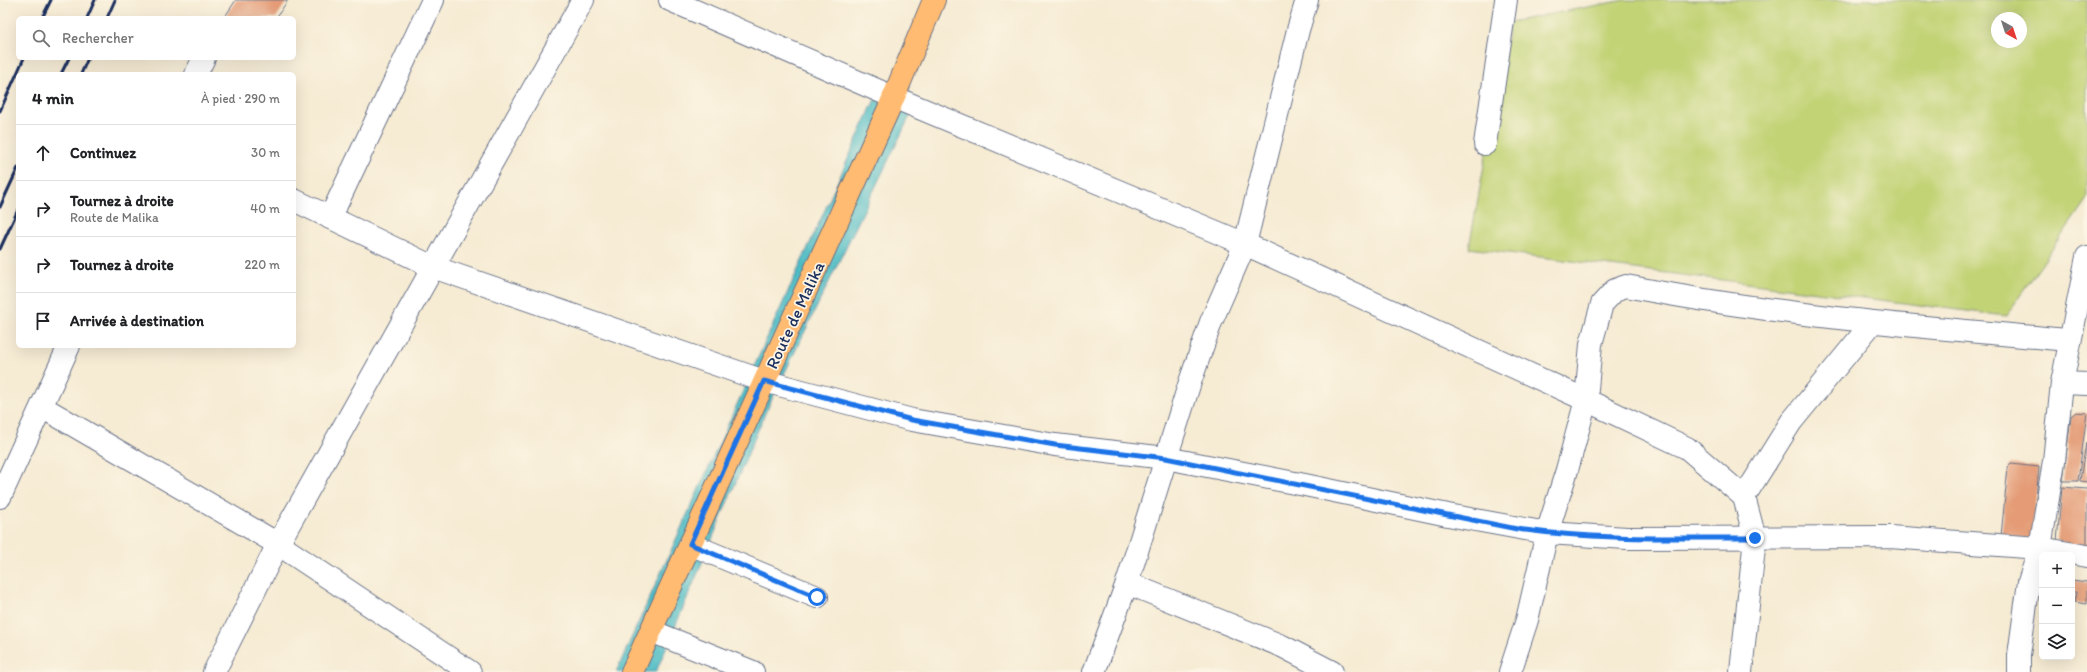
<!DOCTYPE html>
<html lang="fr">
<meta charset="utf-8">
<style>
:root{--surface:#fff;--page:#f6f6f6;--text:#202124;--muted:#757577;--line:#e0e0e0}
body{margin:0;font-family:Itim,sans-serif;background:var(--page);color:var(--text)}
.controls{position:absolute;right:12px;bottom:12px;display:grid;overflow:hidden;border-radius:6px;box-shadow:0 4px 16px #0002}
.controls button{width:36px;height:36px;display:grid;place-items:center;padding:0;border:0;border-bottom:1px solid var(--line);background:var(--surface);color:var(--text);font:20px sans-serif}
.compass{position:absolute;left:1991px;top:12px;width:36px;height:36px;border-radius:50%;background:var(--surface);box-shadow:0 4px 16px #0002;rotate:141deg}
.stop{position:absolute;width:12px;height:12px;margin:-9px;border:3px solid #1a73e8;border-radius:50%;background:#fff}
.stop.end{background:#1a73e8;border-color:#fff;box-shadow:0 1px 4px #0008}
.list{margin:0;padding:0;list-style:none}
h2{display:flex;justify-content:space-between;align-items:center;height:52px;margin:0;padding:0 16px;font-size:17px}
h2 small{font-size:13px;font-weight:400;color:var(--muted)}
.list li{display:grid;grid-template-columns:26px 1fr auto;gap:12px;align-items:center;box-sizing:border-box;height:56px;padding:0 16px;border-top:1px solid var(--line)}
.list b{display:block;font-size:15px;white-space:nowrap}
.list p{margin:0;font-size:13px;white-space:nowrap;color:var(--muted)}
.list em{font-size:13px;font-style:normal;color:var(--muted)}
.icon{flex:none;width:22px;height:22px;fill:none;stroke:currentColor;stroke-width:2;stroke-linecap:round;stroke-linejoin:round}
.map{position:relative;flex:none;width:2087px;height:672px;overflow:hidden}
.search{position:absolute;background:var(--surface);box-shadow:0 4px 16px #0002;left:16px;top:16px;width:280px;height:44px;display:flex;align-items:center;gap:10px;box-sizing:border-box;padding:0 14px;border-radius:6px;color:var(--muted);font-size:15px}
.panel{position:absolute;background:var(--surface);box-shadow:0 4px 16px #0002;left:16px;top:72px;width:280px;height:276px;border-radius:6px}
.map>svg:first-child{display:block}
.green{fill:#c2d376;stroke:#6e816a;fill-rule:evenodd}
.water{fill:#4dbcc4;stroke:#347691}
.building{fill:#e49b76}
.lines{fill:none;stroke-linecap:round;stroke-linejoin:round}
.minor-casing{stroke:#687187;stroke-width:24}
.major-casing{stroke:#687187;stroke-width:24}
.minor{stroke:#fff;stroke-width:22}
.major{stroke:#ffbb71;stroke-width:22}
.rail{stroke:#1b2f5e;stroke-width:3}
.route{stroke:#1a73e8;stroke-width:5}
.labels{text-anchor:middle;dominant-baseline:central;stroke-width:3.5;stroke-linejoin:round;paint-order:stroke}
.street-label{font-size:17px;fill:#1b2f5e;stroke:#fcf5e5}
</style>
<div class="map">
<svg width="2087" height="672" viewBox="0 0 2087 672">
<rect width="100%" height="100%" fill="#fcf5e5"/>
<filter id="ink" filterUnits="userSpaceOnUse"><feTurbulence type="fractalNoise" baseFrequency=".025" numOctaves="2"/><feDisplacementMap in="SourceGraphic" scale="8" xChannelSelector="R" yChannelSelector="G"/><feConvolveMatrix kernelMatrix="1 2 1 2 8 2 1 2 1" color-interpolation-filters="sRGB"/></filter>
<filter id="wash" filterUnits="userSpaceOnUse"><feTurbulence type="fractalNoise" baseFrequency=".012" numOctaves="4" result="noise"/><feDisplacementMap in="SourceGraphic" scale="16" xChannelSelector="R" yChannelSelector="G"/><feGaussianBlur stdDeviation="0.9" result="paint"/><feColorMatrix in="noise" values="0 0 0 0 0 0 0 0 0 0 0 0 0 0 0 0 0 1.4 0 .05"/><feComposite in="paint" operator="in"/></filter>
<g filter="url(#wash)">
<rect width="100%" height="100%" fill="#f6ebd3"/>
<path class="green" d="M 1624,0 L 2087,0 L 2087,199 L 2006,316 L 1469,248 L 1510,22 ZM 1997,18 L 2021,18 L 2021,42 L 1997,42 Z"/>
<path class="water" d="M 875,99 L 911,114 L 766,411 L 656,672 L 616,672 Z"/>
<g id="blocks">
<g class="building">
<path d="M 236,0 L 288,0 L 276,18 L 224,18 Z"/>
<path d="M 2076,412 L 2087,413 L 2078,481 L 2063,481 L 2071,416 Z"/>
<path d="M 2086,443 L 2087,482 L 2080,481 Z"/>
<path d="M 2011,464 L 2039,467 L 2032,539 L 2001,536 L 2008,467 Z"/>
<path d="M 2062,487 L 2087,489 L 2087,548 L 2057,541 Z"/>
<path d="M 2042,575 L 2042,595 L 2035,594 Z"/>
<path d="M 2072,580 L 2087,582 L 2087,604 L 2074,602 L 2076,592 L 2072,592 Z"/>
</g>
</g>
</g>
<g filter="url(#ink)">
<use href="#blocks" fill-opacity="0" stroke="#687187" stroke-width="1"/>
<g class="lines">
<g class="minor-casing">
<g id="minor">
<path d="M 670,0 L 893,97 L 1245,244 L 1586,400 L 1687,448 L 1744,497"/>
<path d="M 196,74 L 204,58"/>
<path d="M 1485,144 L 1506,0"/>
<path d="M 294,200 L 433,267 L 764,381 L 912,420 L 1055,445 L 1166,458 L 1305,485 L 1448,515 L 1547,533 L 1627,538 L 1890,537 L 2040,548 L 2087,556"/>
<path d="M 330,218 L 433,0"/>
<path d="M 2062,383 L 2087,384"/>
<path d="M 42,407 L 278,544 L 470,672"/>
<path d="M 0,497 L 69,346"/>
<path d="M 690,544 L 817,597"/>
<path d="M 1127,583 L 1282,646 L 1332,672"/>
<path d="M 651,631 L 753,672"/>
<path d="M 214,672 L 278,544 L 583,0"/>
<path d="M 1094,672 L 1127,583 L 1190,382 L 1211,322 L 1245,244 L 1298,30 L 1307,0"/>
<path d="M 1510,672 L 1527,620 L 1547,533 L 1567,470 L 1586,400 L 1591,344 L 1602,304 L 1615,290 L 1626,286 C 1773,315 1921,327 2069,340"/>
<path d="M 1741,672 L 1755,538 L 1744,497 L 1791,422 L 1873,322"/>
<path d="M 2019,672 L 2019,655 L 2029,582 L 2040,548 L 2054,461 L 2062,383 L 2087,257"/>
</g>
</g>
<g class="major-casing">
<path id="major" d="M 632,672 L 890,106 L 934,0"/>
</g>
<use href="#minor" class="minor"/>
<use href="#major" class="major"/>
<g class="rail">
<path d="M 42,18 L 51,0"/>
<path d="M 87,18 L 95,0"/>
<path d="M 107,18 L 115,0"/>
<path d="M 61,74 L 69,58"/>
<path d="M 81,74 L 88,58"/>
<path d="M 0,111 L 24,58"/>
<path d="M 0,207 L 18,168"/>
<path d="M 0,249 L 18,210"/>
</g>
</g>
</g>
<g class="lines" filter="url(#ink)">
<path class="route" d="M 817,597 L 690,544 L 764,381 L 912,420 L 1055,445 L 1166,458 L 1517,529 C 1596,540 1675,538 1755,538"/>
</g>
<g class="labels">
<g class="street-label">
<text transform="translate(795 315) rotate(-65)">Route de Malika</text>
</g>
</g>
</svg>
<div class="controls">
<button>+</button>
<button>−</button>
<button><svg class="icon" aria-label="layers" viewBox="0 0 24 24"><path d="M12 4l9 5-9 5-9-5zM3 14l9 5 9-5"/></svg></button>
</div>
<svg class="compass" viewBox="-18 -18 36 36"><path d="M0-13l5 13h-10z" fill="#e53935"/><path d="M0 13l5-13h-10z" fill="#757577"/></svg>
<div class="stop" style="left:817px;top:597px"></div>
<div class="stop end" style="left:1755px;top:538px"></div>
<div class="search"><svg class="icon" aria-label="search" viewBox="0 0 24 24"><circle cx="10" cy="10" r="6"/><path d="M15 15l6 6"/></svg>Rechercher</div>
<section class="panel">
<h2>4 min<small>À pied · 290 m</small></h2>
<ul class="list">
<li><svg class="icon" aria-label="ahead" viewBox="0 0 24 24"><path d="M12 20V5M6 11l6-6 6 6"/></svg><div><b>Continuez</b></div><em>30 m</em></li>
<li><svg class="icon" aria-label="right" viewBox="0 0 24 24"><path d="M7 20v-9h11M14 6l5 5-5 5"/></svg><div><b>Tournez à droite</b><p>Route de Malika</p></div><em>40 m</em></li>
<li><svg class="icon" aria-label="right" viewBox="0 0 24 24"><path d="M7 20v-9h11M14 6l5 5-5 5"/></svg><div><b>Tournez à droite</b></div><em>220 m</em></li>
<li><svg class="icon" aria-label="arrive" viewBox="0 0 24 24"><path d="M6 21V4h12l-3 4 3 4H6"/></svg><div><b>Arrivée à destination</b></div></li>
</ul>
</section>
</div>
